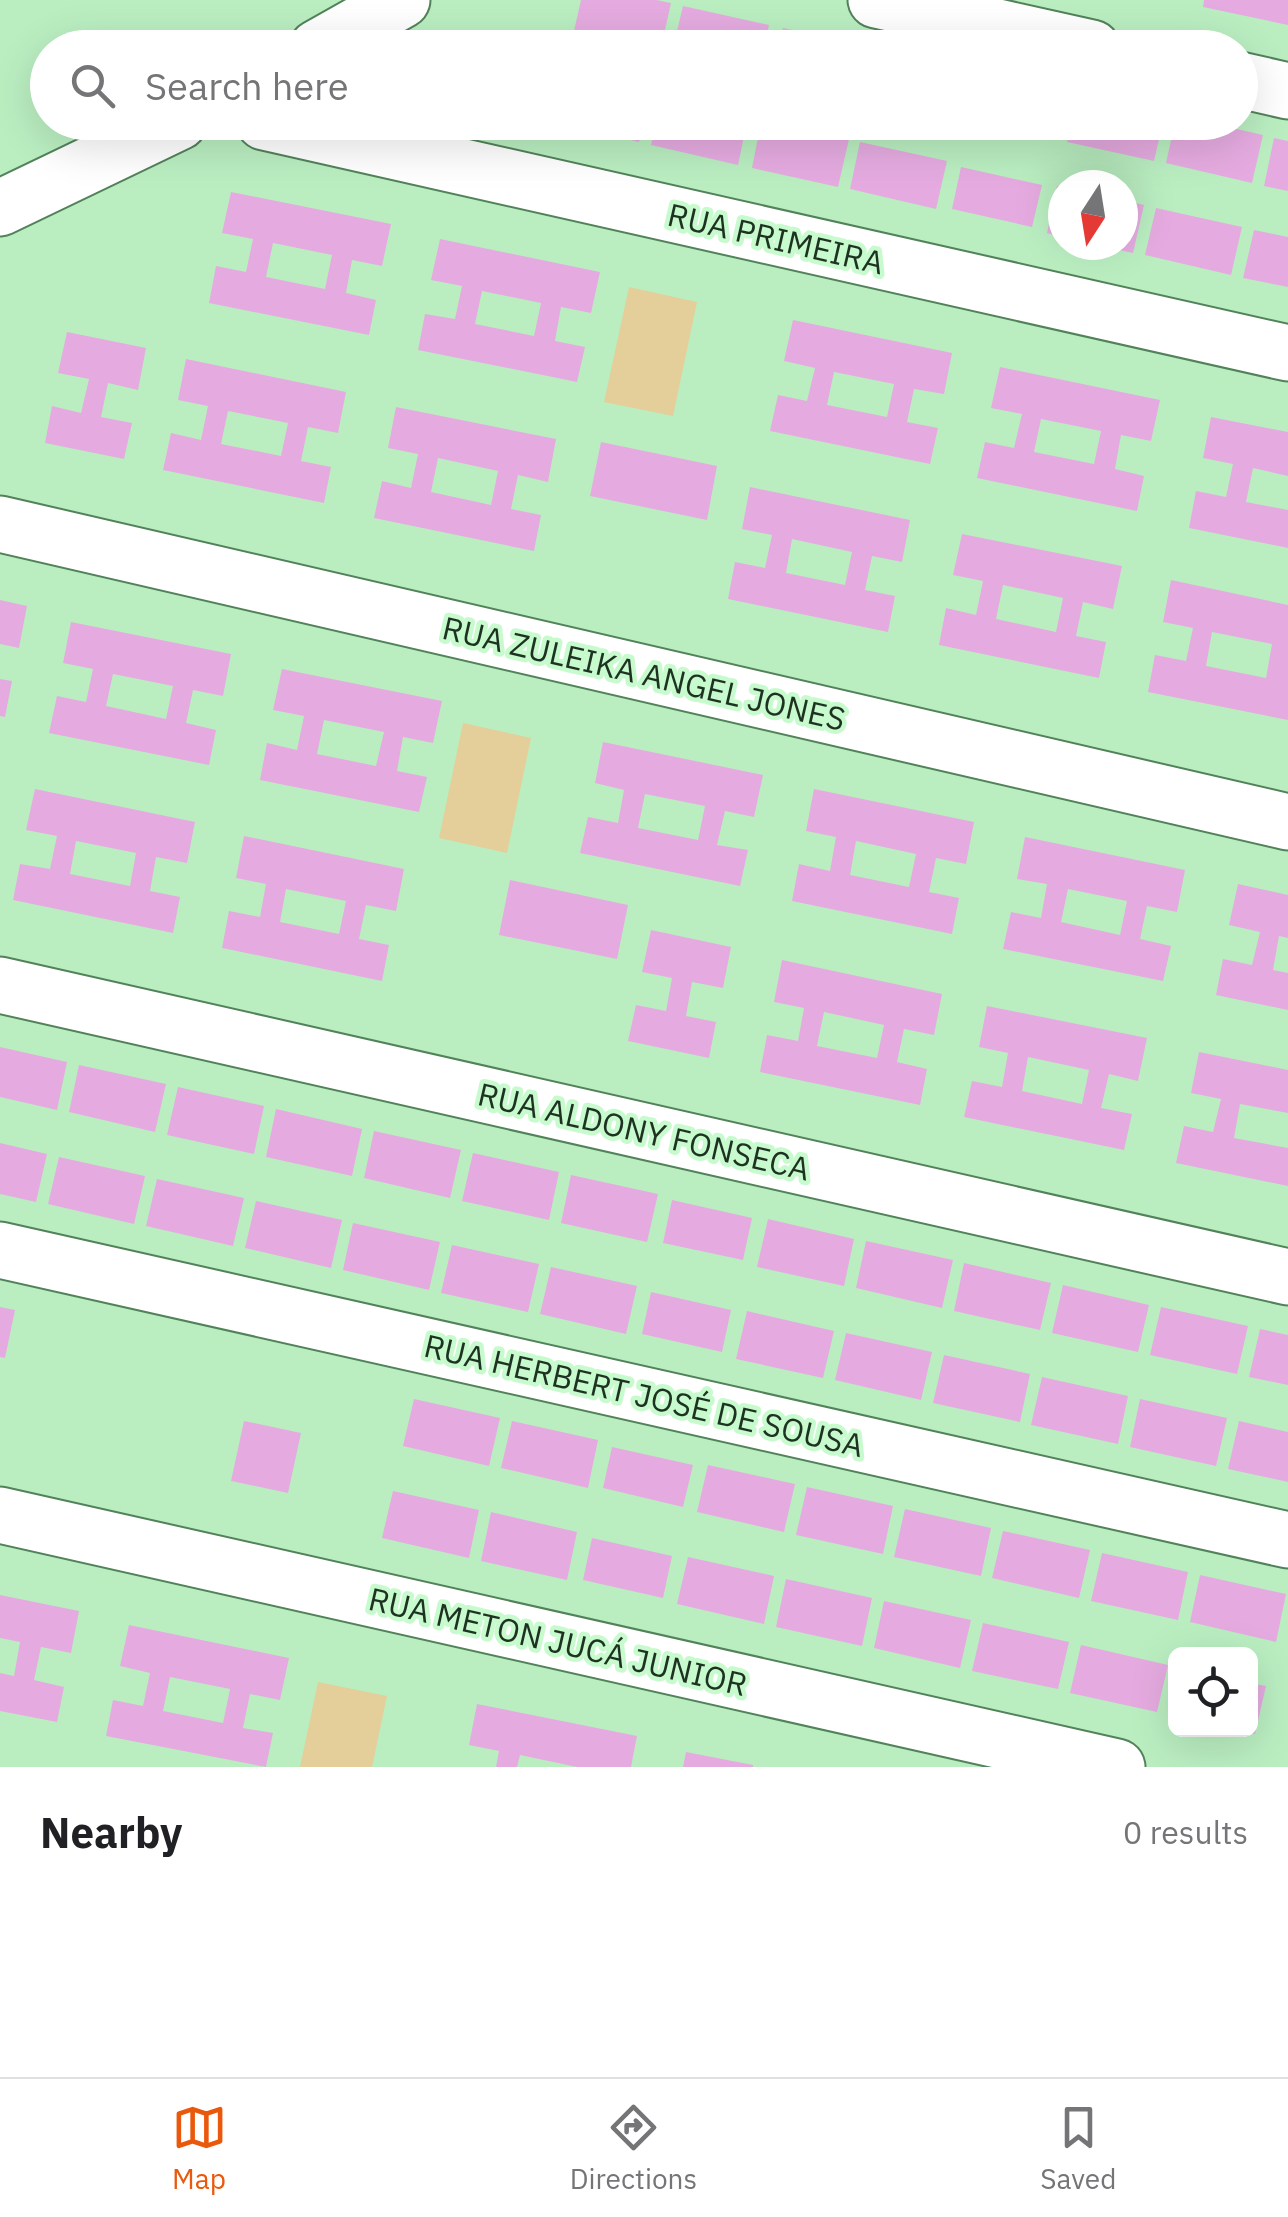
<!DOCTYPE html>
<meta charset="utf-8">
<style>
:root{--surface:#fff;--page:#f2f2f2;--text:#202124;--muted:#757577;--line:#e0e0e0;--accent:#ea580c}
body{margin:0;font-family:"IBM Plex Sans",sans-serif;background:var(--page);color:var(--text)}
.controls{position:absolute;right:30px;bottom:30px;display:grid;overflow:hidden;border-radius:15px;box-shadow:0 10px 40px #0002}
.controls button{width:90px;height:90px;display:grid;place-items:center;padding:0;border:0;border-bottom:2px solid var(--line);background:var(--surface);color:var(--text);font:50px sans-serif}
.compass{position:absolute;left:1048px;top:170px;width:90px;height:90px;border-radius:50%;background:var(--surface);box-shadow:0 10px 40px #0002;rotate:192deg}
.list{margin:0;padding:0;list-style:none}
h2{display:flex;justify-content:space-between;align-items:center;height:130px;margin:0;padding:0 40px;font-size:42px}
h2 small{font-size:32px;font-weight:400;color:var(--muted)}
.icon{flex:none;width:55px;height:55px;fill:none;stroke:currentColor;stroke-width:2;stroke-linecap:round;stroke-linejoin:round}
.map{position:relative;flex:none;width:1288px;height:1767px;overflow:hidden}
.search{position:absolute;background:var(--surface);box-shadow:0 10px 40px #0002;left:30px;right:30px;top:30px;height:110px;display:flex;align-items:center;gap:25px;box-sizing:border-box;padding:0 35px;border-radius:55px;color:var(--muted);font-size:38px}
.sheet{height:310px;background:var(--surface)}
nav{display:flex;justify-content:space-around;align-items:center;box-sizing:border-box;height:140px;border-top:2px solid var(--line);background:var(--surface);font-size:28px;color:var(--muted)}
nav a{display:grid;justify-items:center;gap:5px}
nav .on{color:var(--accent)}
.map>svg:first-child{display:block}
.green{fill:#e4ce99}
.building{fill:#e5abe0;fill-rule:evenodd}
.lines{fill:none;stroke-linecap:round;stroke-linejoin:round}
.minor-casing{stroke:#52825a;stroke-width:59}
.minor{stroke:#fff;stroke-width:55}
.labels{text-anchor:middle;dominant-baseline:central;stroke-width:9;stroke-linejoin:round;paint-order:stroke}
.street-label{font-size:32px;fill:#1e3222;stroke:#c7fbce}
</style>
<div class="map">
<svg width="1288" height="1767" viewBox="0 0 1288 1767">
<rect width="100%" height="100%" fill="#baeec1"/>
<g class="green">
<path d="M 629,287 L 697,302 L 673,416 L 604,402 Z"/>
<path d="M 463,723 L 531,738 L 507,853 L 439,838 Z"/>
<path d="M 318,1682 L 387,1696 L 372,1767 L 300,1767 Z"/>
</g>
<g class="building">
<path d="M 581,0 L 657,0 L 671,3 L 661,48 L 647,48 L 574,31 Z"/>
<path d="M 1204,0 L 1288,0 L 1288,25 L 1203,7 Z"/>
<path d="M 683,6 L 769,25 L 764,48 L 673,48 Z"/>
<path d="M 783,28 L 863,46 L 863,48 L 778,48 Z"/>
<path d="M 557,122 L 644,122 L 639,142 Z"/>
<path d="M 656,122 L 747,122 L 738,165 L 651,145 Z"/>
<path d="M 761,122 L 775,122 L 849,139 L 838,187 L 752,168 Z"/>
<path d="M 1003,122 L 1056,122 L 1053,135 Z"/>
<path d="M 1071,122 L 1163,122 L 1154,161 L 1067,142 Z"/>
<path d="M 1175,122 L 1206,122 L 1263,135 L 1252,183 L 1166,163 Z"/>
<path d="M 1274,138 L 1288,141 L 1288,191 L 1264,186 Z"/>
<path d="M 860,142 L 947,161 L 936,209 L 850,189 Z"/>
<path d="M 961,167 L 1042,185 L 1032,227 L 952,209 Z"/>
<path d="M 1057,186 L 1063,187 L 1063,237 L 1047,233 Z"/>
<path d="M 231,192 L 391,224 L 382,266 L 352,260 L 346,293 L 376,300 L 369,335 L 209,303 L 216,266 L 246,272 L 253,239 L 222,233 ZM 273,243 L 332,255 L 325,289 L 266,277 Z"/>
<path d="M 1123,200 L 1144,205 L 1133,253 L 1106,247 L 1123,245 Z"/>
<path d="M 1156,208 L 1242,227 L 1231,275 L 1145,255 Z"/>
<path d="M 1254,230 L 1288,237 L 1288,287 L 1243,278 Z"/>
<path d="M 440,239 L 600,272 L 591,313 L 561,307 L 555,341 L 585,347 L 577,382 L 418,350 L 425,314 L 455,319 L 462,286 L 431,280 ZM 482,291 L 541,303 L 534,336 L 475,324 Z"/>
<path d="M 793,320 L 952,353 L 944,394 L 914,389 L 907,422 L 938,428 L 930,464 L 770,431 L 778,395 L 807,401 L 815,368 L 784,361 ZM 834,372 L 894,384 L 887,417 L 827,405 Z"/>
<path d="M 67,332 L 146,348 L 138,390 L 108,383 L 101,417 L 132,423 L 124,459 L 45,443 L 52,406 L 81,413 L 89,379 L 58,373 Z"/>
<path d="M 186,359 L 346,392 L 338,433 L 308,427 L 301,461 L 331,467 L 324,503 L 163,470 L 171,433 L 201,440 L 208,406 L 178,400 ZM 228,411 L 288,423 L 281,456 L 221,444 Z"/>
<path d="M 1000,367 L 1160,400 L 1151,441 L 1121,435 L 1115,469 L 1144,476 L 1137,511 L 977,478 L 985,442 L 1014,448 L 1022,414 L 991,408 ZM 1041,419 L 1101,431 L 1094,464 L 1034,452 Z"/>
<path d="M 396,407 L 556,439 L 548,482 L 518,475 L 511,509 L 541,515 L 534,551 L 374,518 L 382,481 L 411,488 L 418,454 L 388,448 ZM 438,458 L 498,471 L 491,505 L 431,492 Z"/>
<path d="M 1211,417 L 1288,432 L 1288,476 L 1253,468 L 1246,502 L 1288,510 L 1288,548 L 1189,528 L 1196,491 L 1226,497 L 1233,464 L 1203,458 Z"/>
<path d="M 601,442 L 717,466 L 707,520 L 590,496 Z"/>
<path d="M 750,487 L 910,520 L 902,562 L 872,556 L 865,590 L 895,596 L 888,632 L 728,599 L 735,562 L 765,568 L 772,535 L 742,529 ZM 792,539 L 852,552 L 845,585 L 786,573 Z"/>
<path d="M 962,534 L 1122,566 L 1113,609 L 1083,602 L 1076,636 L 1106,642 L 1099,678 L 939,645 L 946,608 L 976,615 L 983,581 L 953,575 ZM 1003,585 L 1063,598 L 1056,632 L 996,619 Z"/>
<path d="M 1171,580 L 1288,605 L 1288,720 L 1148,692 L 1155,655 L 1186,661 L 1193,628 L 1163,622 ZM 1212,632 L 1272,644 L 1266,678 L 1206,666 Z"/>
<path d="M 0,600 L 27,606 L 19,648 L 0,644 Z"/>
<path d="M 71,622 L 231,654 L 223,696 L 193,690 L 186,723 L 216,730 L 209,765 L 49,733 L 57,696 L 86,702 L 93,669 L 63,663 ZM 113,674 L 173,686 L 166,719 L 106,706 Z"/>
<path d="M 282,669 L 442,701 L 433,743 L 403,737 L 397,771 L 427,777 L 419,812 L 260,780 L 267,743 L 297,750 L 304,716 L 273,710 ZM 324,720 L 384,732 L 376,766 L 317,754 Z"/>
<path d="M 0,679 L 12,681 L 5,717 L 0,716 Z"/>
<path d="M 603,742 L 763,775 L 754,817 L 725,811 L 717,845 L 748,850 L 740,886 L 580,853 L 588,817 L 618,823 L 624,790 L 595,783 ZM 645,794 L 705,806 L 698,840 L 638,828 Z"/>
<path d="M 35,789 L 195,822 L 187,863 L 156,857 L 150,891 L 180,897 L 173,933 L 13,900 L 20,864 L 50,869 L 57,836 L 26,830 ZM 76,841 L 136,853 L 130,886 L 70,874 Z"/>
<path d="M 814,789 L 974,822 L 966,864 L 936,858 L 929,892 L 959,898 L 952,934 L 792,901 L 799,864 L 830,871 L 836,837 L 806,831 ZM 856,841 L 916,854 L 909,887 L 850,875 Z"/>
<path d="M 244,836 L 404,869 L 396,911 L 366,905 L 359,939 L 389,945 L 382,981 L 222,948 L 229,911 L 260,917 L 266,884 L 236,878 ZM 286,889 L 346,901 L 339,934 L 280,922 Z"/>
<path d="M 1025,837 L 1185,870 L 1177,912 L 1147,906 L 1140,939 L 1171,946 L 1163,981 L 1003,949 L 1011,912 L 1041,918 L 1047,884 L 1017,879 ZM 1068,889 L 1127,901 L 1120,935 L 1061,922 Z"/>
<path d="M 510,880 L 628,905 L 617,959 L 499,935 Z"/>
<path d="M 1238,884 L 1288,895 L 1288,938 L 1279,936 L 1273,970 L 1288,973 L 1288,1010 L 1216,995 L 1223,959 L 1252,965 L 1260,932 L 1229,925 Z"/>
<path d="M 651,930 L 731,947 L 723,988 L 692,982 L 686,1016 L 716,1022 L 709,1058 L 628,1041 L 636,1005 L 666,1011 L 672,978 L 642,972 Z"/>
<path d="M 782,960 L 942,994 L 934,1035 L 904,1029 L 897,1062 L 927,1069 L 920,1105 L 760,1072 L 767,1035 L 798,1041 L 804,1008 L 774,1002 ZM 824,1012 L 884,1025 L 877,1058 L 817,1046 Z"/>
<path d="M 987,1006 L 1147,1038 L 1138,1081 L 1109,1074 L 1101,1108 L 1132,1114 L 1124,1150 L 964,1117 L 972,1081 L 1002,1087 L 1008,1053 L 979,1047 ZM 1028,1057 L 1089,1070 L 1082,1104 L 1022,1091 Z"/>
<path d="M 0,1047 L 67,1062 L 57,1110 L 0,1097 Z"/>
<path d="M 1199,1052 L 1288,1070 L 1288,1113 L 1240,1104 L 1234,1138 L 1288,1148 L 1288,1186 L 1176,1163 L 1184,1126 L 1213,1132 L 1221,1099 L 1191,1093 Z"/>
<path d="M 79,1065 L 166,1084 L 155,1132 L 69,1112 Z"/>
<path d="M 178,1087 L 264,1106 L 254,1154 L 167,1135 Z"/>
<path d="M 276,1109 L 362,1129 L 352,1176 L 266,1157 Z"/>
<path d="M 374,1131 L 461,1150 L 450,1198 L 364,1178 Z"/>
<path d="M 0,1143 L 47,1154 L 36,1202 L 0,1194 Z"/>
<path d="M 473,1153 L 559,1172 L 549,1220 L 462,1201 Z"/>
<path d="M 59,1157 L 145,1176 L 134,1224 L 48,1204 Z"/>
<path d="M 571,1175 L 658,1194 L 647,1242 L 561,1223 Z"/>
<path d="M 157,1179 L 244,1198 L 233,1246 L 146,1226 Z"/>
<path d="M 672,1200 L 752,1218 L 743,1260 L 663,1243 Z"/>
<path d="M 256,1201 L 342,1220 L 331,1268 L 245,1248 Z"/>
<path d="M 768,1219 L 854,1239 L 844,1286 L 757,1267 Z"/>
<path d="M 353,1223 L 440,1242 L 429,1290 L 343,1270 Z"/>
<path d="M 866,1241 L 953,1260 L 942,1308 L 856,1288 Z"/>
<path d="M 452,1245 L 539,1264 L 528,1312 L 441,1293 Z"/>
<path d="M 964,1263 L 1051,1283 L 1040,1330 L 954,1311 Z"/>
<path d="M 551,1267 L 637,1286 L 626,1334 L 540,1314 Z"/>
<path d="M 1063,1285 L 1149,1305 L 1138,1352 L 1052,1333 Z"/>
<path d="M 651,1292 L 731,1310 L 722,1352 L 642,1334 Z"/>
<path d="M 0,1307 L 15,1310 L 5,1358 L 0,1357 Z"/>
<path d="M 1161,1307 L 1248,1326 L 1237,1374 L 1150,1355 Z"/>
<path d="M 747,1311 L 834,1331 L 823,1378 L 736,1359 Z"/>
<path d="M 1260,1329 L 1288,1335 L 1288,1385 L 1249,1377 Z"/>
<path d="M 846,1333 L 932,1352 L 921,1400 L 835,1380 Z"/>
<path d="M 944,1355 L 1030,1374 L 1020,1422 L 933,1403 Z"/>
<path d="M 1042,1377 L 1128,1396 L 1118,1444 L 1031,1425 Z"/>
<path d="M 414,1399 L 500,1418 L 489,1466 L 403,1446 Z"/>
<path d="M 1140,1399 L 1227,1418 L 1216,1466 L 1130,1447 Z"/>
<path d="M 244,1421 L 301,1433 L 288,1493 L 231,1481 Z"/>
<path d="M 512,1421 L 598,1440 L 588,1488 L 501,1468 Z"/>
<path d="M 1239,1421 L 1288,1432 L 1288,1482 L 1228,1469 Z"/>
<path d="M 612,1447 L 693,1465 L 683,1507 L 603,1488 Z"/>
<path d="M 708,1465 L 795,1484 L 784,1532 L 697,1512 Z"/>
<path d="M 807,1487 L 893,1506 L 883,1554 L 796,1535 Z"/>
<path d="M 393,1491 L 479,1510 L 469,1558 L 382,1538 Z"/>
<path d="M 905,1509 L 991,1528 L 981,1576 L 894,1557 Z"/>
<path d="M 491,1512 L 577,1532 L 567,1580 L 481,1561 Z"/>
<path d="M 1003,1531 L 1090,1550 L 1079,1598 L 992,1578 Z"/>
<path d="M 592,1538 L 672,1556 L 663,1598 L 583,1580 Z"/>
<path d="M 1102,1553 L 1188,1572 L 1178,1620 L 1091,1601 Z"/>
<path d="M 688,1557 L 774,1576 L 764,1624 L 677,1604 Z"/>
<path d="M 1200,1575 L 1286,1594 L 1276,1642 L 1190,1622 Z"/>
<path d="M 786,1579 L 872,1598 L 862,1646 L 776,1627 Z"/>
<path d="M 0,1595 L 79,1611 L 71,1653 L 41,1647 L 34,1680 L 64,1687 L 57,1722 L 0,1711 L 0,1673 L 14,1676 L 20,1642 L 0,1638 Z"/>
<path d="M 884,1601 L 971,1620 L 960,1668 L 874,1648 Z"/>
<path d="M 983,1623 L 1069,1642 L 1058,1689 L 972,1671 Z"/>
<path d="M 129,1625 L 289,1658 L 280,1700 L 250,1694 L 243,1728 L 273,1733 L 266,1767 L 106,1736 L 113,1700 L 143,1706 L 150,1673 L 120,1666 ZM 170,1677 L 230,1689 L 223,1723 L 163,1711 Z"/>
<path d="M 1081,1645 L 1168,1665 L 1157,1712 L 1070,1693 Z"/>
<path d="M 1250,1683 L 1266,1686 L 1255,1734 L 1242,1731 L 1250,1730 Z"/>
<path d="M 477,1704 L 637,1736 L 631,1767 L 577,1767 L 520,1755 L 517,1767 L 496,1767 L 499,1751 L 469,1745 Z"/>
<path d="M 686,1752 L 753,1765 L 753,1767 L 683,1767 Z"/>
</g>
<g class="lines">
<g class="minor-casing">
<g id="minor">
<path d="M 876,0 L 1092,48"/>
<path d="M 317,48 L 402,0"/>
<path d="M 1240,80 L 1288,91"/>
<path d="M 264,122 L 1288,353"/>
<path d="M 0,208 L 179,122"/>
<path d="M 0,524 L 1288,822"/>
<path d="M 0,985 L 1288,1277"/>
<path d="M 0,1250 L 1288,1540"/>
<path d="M 0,1515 L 1117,1767"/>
</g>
</g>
<use href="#minor" class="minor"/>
</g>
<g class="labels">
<g class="street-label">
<text transform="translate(776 238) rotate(13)">RUA PRIMEIRA</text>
<text transform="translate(644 673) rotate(13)">RUA ZULEIKA ANGEL JONES</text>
<text transform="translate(644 1131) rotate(13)">RUA ALDONY FONSECA</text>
<text transform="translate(644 1395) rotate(13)">RUA HERBERT JOSÉ DE SOUSA</text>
<text transform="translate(558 1641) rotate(13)">RUA METON JUCÁ JUNIOR</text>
</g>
</g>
</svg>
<div class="controls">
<button><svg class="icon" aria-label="locate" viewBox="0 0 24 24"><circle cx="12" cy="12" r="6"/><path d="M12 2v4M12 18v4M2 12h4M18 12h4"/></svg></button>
</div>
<svg class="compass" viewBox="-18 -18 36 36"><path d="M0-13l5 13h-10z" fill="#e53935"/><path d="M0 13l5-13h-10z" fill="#757577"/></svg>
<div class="search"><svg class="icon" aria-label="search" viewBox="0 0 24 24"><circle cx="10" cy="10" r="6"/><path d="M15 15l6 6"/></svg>Search here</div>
</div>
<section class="sheet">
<h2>Nearby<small>0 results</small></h2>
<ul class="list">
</ul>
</section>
<nav>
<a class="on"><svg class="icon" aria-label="map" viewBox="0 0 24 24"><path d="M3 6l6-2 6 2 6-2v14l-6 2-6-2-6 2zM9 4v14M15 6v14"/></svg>Map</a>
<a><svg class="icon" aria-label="directions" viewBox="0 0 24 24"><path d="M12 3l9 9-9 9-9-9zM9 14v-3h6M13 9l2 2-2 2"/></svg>Directions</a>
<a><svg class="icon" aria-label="saved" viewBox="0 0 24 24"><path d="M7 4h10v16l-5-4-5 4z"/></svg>Saved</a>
</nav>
